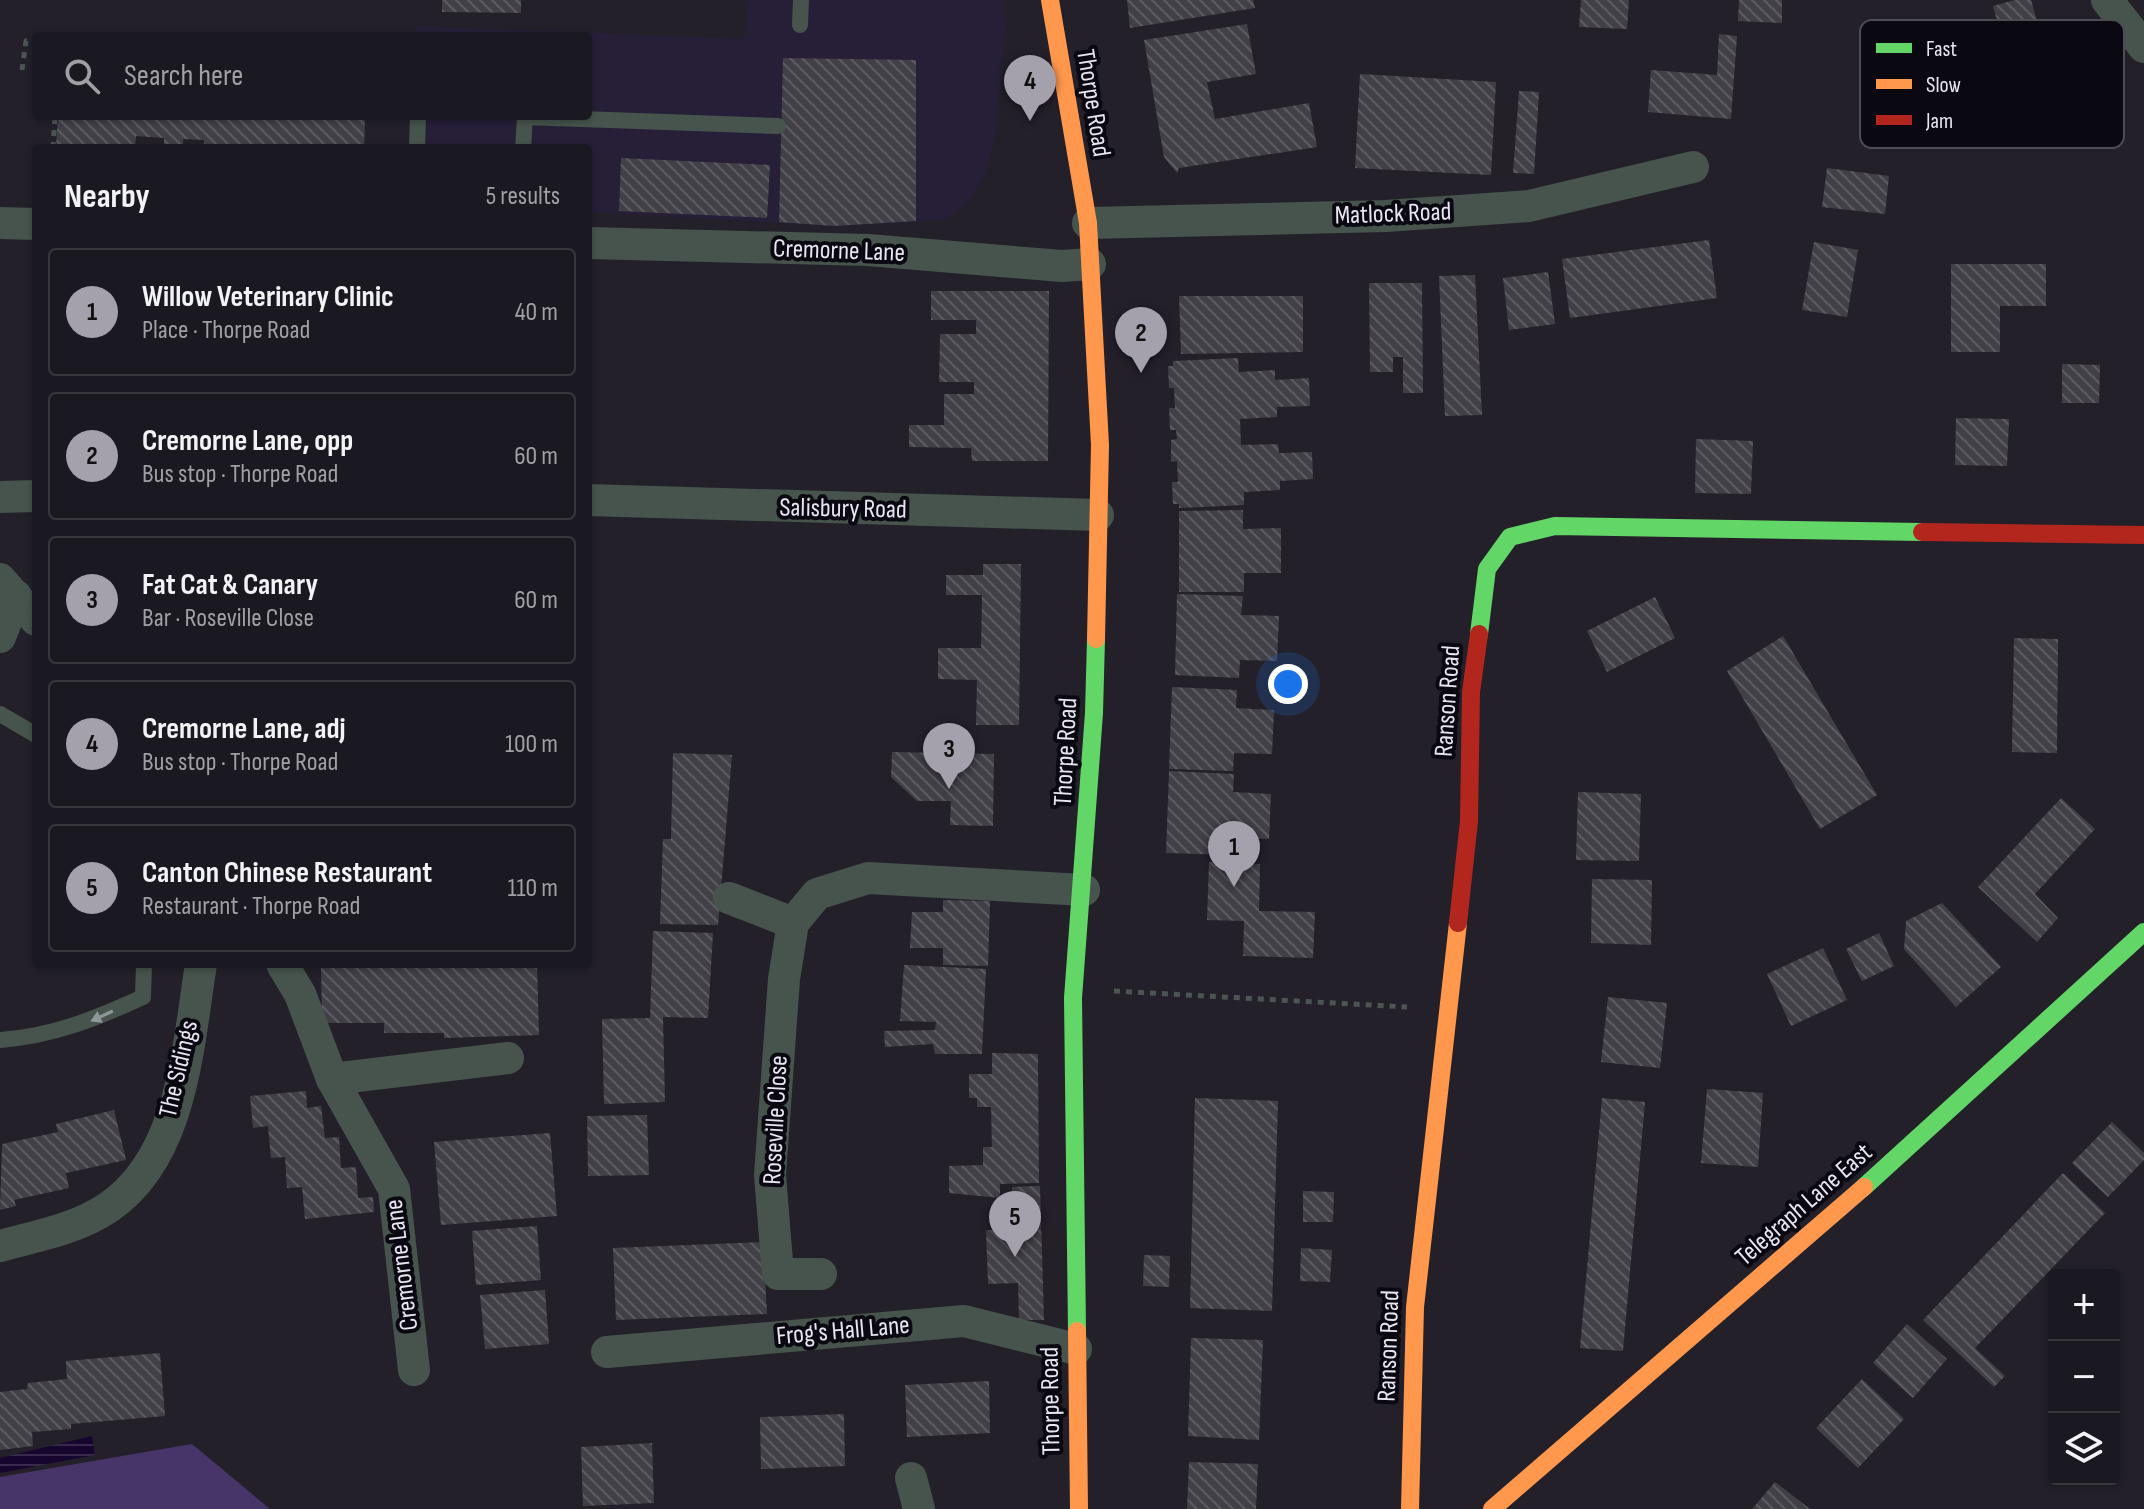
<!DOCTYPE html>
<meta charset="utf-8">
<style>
:root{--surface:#1a1820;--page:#232129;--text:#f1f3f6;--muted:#9fa0a5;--line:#38373e;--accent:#a4a1ad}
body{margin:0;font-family:"Sofia Sans Condensed",sans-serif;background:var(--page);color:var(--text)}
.controls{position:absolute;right:24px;bottom:24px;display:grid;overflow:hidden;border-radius:8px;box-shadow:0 2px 6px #0004}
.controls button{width:72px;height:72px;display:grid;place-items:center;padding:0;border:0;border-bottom:2px solid var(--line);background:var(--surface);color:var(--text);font:40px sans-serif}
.you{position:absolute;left:1288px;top:684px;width:28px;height:28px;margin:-20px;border:6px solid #fff;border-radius:50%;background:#1a73e8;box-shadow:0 0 0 12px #1a73e833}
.badge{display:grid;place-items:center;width:52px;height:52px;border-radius:50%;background:var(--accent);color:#111;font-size:26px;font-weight:700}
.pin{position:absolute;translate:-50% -66px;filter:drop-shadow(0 2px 4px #0008)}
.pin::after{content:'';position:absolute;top:42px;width:28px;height:24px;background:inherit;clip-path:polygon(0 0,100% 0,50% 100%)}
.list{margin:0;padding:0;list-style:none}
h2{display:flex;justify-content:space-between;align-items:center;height:104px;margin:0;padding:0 32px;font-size:34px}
h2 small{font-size:26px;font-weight:400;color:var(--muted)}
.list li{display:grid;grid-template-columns:52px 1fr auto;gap:24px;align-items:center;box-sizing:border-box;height:128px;margin:0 16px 16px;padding:0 16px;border:2px solid var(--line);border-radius:8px}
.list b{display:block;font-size:30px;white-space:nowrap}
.list p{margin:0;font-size:26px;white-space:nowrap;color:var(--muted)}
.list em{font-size:26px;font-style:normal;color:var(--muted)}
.icon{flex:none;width:44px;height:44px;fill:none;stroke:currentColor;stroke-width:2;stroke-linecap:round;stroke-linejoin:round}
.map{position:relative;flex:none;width:2144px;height:1509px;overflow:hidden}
.search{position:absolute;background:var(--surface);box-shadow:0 2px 6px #0004;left:32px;top:32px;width:560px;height:88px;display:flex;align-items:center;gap:20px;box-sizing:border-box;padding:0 28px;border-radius:8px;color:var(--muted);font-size:30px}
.panel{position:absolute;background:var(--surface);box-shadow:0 2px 6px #0004;left:32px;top:144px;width:560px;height:824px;border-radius:8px}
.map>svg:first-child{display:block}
.built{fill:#261f37}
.grass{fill:#47356a}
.water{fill:url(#water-rules)}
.building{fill:url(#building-back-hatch)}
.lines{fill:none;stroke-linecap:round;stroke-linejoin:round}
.path{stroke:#4d5553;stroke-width:5;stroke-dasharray:6 6;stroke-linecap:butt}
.lane{stroke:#46544d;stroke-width:16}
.street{stroke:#46544d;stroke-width:32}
.fast{stroke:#63d668;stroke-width:18}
.slow{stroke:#ff974d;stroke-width:18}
.jam{stroke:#b3261e;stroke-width:18}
.oneway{fill:#8f9698}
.labels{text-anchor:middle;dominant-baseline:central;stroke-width:8;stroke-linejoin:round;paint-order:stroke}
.street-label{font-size:26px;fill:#e9e6f3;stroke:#0a0810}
.key{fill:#0a0810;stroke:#4d4b54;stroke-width:2}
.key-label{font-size:22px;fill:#e9e6f3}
</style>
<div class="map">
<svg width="2144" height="1509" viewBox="0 0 2144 1509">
<defs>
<pattern id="water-rules" width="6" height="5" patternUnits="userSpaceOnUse" patternTransform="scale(2)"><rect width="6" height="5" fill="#16052e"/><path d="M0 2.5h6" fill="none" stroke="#38294d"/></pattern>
<pattern id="building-back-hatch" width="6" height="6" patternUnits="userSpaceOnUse" patternTransform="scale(2)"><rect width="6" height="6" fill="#424047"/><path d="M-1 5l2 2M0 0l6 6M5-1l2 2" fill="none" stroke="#5d5c62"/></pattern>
</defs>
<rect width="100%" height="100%" fill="#23202a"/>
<path class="built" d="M 747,0 L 1003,0 L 1006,25 L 994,141 L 985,176 L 967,204 L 944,220 L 834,226 L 588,212 L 588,148 L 410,148 L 411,116 L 588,116 L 588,36 L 415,36 L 415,26 L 744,39 Z"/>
<path class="grass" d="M 192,1444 L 270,1509 L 0,1509 L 0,1477 Z"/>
<path class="water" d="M 92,1436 L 95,1455 L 0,1473 L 0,1458 Z"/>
<g class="building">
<path d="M 442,0 L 521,0 L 521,13 L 442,12 Z"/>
<path d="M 1127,0 L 1253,0 L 1255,8 L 1130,28 Z"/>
<path d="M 1581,0 L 1629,0 L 1627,29 L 1579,27 Z"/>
<path d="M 1739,0 L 1782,0 L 1782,23 L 1738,21 Z"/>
<path d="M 2015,0 L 2031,0 L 2053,77 L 2016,87 L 1993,6 Z"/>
<path d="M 1247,24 L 1256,74 L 1207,82 L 1215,119 L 1309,103 L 1317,147 L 1179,168 L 1177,173 L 1164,157 L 1144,40 Z"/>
<path d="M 1719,34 L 1737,36 L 1731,119 L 1648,112 L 1651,70 L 1717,75 Z"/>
<path d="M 783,58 L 916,60 L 916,221 L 834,226 L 779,222 Z"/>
<path d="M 1360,74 L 1496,82 L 1491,175 L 1355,168 Z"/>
<path d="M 1519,91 L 1539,92 L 1534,174 L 1513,173 Z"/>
<path d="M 58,116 L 365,116 L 364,148 L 204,148 L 204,140 L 183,139 L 183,148 L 164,148 L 164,138 L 136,136 L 135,148 L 56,148 Z"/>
<path d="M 621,158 L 770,165 L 767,218 L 619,211 Z"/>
<path d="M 1827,168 L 1889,176 L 1885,214 L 1822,207 Z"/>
<path d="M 1709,240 L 1717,298 L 1570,318 L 1562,259 Z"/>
<path d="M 1814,242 L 1858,250 L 1847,317 L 1802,310 Z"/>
<path d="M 1951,264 L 2046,264 L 2046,306 L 2000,306 L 2000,352 L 1951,352 Z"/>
<path d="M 1548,272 L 1555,324 L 1509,330 L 1503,278 Z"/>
<path d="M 1475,275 L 1482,415 L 1445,416 L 1439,276 Z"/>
<path d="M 1369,283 L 1422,283 L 1423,393 L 1403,393 L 1403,357 L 1393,357 L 1393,372 L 1370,372 Z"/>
<path d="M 931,291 L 1049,291 L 1048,461 L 972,461 L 971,448 L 909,447 L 909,425 L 944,425 L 944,394 L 974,394 L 974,382 L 939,382 L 940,334 L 976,334 L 976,320 L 931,320 Z"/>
<path d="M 1179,296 L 1303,296 L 1303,352 L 1181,354 Z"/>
<path d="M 1238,358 L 1239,372 L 1275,370 L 1275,380 L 1309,378 L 1310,406 L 1277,407 L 1277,417 L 1240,419 L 1241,445 L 1278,444 L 1279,453 L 1312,452 L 1313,479 L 1280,481 L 1280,490 L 1244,492 L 1244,505 L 1179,508 L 1179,504 L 1173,504 L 1172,482 L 1178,482 L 1177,461 L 1171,462 L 1171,440 L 1177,439 L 1176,430 L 1170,430 L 1169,408 L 1175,408 L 1174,388 L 1169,388 L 1168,366 L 1173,366 L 1173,361 Z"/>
<path d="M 2062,364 L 2100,365 L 2099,403 L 2062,403 Z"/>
<path d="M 1956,418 L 2009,419 L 2007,466 L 1955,465 Z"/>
<path d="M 1696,439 L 1753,441 L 1751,494 L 1695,493 Z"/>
<path d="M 1243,510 L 1243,529 L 1281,528 L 1281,573 L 1244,573 L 1244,592 L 1179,592 L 1179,511 Z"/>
<path d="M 983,564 L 1021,564 L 1019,725 L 976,725 L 977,680 L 938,679 L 938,648 L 981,648 L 982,595 L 946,595 L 946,575 L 983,575 Z"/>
<path d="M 1177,594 L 1243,596 L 1241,615 L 1279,616 L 1277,661 L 1240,660 L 1239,678 L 1175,675 Z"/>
<path d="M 1655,597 L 1675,638 L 1607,672 L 1587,631 Z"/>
<path d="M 1783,636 L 1877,795 L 1820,829 L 1727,671 Z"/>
<path d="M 2014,638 L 2058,639 L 2057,753 L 2012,752 Z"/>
<path d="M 1172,687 L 1237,690 L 1236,708 L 1274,710 L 1272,754 L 1234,753 L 1233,771 L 1169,769 Z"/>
<path d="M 892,752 L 994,754 L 993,826 L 950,825 L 951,801 L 917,801 L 891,777 Z"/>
<path d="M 673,753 L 732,755 L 718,925 L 660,924 L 663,839 L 671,839 Z"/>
<path d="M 1169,771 L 1234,774 L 1233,792 L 1271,794 L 1269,839 L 1231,837 L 1230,855 L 1166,853 Z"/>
<path d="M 1578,792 L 1641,794 L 1639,861 L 1576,860 Z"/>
<path d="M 2061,798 L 2095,829 L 2035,894 L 2058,918 L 2037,942 L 1978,887 Z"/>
<path d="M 1209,862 L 1260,864 L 1259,911 L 1315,912 L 1313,958 L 1243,956 L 1244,921 L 1207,920 Z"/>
<path d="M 1592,879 L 1652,880 L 1651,945 L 1591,943 Z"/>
<path d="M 943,900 L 990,901 L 988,966 L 943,965 L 943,948 L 910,948 L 912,912 L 943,912 Z"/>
<path d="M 1942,903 L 2001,967 L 1956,1007 L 1904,949 L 1906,921 Z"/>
<path d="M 653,931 L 713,933 L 708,1018 L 663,1017 L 665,1102 L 604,1104 L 602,1019 L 650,1018 Z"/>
<path d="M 1879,933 L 1894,966 L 1862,981 L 1846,949 Z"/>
<path d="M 1823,948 L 1847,1000 L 1791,1026 L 1767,974 Z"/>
<path d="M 321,964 L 537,964 L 539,1035 L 444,1038 L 444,1033 L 384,1033 L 384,1023 L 322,1023 Z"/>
<path d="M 904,965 L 986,969 L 982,1054 L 935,1054 L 933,1044 L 885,1047 L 884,1031 L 935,1030 L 936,1022 L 900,1021 Z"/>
<path d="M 1608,997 L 1667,1003 L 1660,1068 L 1601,1062 Z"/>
<path d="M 992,1053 L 1038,1054 L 1039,1183 L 1000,1184 L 1000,1198 L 949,1193 L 949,1166 L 983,1165 L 983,1147 L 992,1147 L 991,1107 L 977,1107 L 977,1098 L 969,1098 L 969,1074 L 992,1074 Z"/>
<path d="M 1707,1089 L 1763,1093 L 1758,1167 L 1701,1163 Z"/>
<path d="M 306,1091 L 307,1108 L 321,1106 L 325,1138 L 339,1137 L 341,1168 L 356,1167 L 358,1198 L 373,1197 L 374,1212 L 305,1219 L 302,1187 L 287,1188 L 285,1157 L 271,1158 L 268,1126 L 253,1128 L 250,1096 Z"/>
<path d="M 1195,1098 L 1278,1101 L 1272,1311 L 1190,1308 Z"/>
<path d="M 1602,1098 L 1645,1102 L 1623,1351 L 1580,1348 Z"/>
<path d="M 114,1110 L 126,1160 L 66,1173 L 69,1188 L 14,1200 L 16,1206 L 0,1210 L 2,1144 L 58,1132 L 56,1124 Z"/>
<path d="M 647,1115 L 649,1175 L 588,1176 L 587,1116 Z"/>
<path d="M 2112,1122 L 2144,1153 L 2144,1160 L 2108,1197 L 2072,1163 Z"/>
<path d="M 550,1133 L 557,1216 L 441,1225 L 434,1142 Z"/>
<path d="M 2063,1173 L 2105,1213 L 1975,1348 L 2005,1376 L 1994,1387 L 1923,1320 Z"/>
<path d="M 1040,1186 L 1044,1320 L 1019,1320 L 1018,1283 L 988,1284 L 986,1230 L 1013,1230 L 1012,1187 Z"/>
<path d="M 1303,1191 L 1334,1192 L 1333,1222 L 1303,1222 Z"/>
<path d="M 537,1226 L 541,1280 L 476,1285 L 472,1231 Z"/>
<path d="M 763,1242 L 767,1314 L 616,1320 L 613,1248 Z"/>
<path d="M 1301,1248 L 1332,1250 L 1330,1282 L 1300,1281 Z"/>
<path d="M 1144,1255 L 1170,1256 L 1169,1287 L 1143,1286 Z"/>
<path d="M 545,1290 L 549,1344 L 485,1349 L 480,1295 Z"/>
<path d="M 1907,1324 L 1947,1359 L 1913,1398 L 1873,1363 Z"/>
<path d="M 1191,1338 L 1263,1340 L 1259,1440 L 1188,1436 Z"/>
<path d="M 160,1353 L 165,1416 L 71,1424 L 71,1429 L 32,1432 L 33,1446 L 0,1450 L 0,1392 L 27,1389 L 28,1383 L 67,1379 L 66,1361 Z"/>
<path d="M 1862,1379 L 1904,1419 L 1858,1468 L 1816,1428 Z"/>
<path d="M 989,1381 L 990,1433 L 907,1437 L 905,1385 Z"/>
<path d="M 844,1414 L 845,1466 L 761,1469 L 760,1417 Z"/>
<path d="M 652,1443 L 654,1503 L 583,1506 L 581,1447 Z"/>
<path d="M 1189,1462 L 1258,1464 L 1256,1509 L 1187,1509 Z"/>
<path d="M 1775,1482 L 1810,1509 L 1752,1509 Z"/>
</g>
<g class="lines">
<g class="path">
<path d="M 22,70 L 26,41 L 36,42"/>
<path d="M 53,148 L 55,116"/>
<path d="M 1114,991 L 1407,1007"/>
</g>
<g class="lane">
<path d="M 800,25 L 801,0"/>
<path d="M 417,148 L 418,116"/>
<path d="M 523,148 L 525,117 L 778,126"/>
<path d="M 0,714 L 36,735"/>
<path d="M 0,1040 C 53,1036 95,1019 143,997 L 144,964"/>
</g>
<g class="street">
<path d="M 2107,0 L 2144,47"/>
<path d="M 0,223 L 36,224"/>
<path d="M 1088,223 L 1386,216 L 1529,206 L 1693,167"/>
<path d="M 588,243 L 868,250 L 1062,266 L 1090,264"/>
<path d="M 0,497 L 36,496"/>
<path d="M 588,500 L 1098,515"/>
<path d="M 0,579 L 36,620"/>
<path d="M 0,637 L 16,596"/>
<path d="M 729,898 L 793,923"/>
<path d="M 282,964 L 300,994 L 332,1079 L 394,1189 L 414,1370"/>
<path d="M 332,1079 L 508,1058"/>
<path d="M 0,1246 C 37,1236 77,1229 109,1207 C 183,1156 188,1045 201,964"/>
<path d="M 821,1274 L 778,1274 L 770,1175 L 784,979 L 793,923 L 817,894 L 868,878 L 1084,890"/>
<path d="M 607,1352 L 964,1321 L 1076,1349"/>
<path d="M 911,1478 L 919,1509"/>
</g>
<g class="fast">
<path d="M 1479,634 L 1487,569 L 1510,537 L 1555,526 L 1922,532"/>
<path d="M 1864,1187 L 2144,932"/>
<path d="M 1077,1331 L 1073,998 L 1094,713 L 1096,639"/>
</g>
<g class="slow">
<path d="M 1050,0 L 1088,223 L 1100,445 L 1096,639"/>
<path d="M 1077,1331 L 1079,1509"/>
<path d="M 1410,1509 L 1415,1307 L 1458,923"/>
<path d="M 1492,1509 L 1864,1187"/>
</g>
<g class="jam">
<path d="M 1922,532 L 2144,535"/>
<path d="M 1458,923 L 1469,821 L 1471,692 L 1479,634"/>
</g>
</g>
<defs><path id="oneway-solid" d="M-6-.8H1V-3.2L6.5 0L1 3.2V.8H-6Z" transform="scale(2)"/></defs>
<use class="oneway" href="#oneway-solid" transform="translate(102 1016) rotate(155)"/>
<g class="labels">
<g class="street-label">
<text transform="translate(1093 103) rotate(81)">Thorpe Road</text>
<text transform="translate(1393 214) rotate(-2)">Matlock Road</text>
<text transform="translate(839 251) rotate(2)">Cremorne Lane</text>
<text transform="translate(843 509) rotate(1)">Salisbury Road</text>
<text transform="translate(1448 701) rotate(-86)">Ranson Road</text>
<text transform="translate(1066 752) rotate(-87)">Thorpe Road</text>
<text transform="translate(179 1069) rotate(-77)">The Sidings</text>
<text transform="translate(776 1120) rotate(-87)">Roseville Close</text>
<text transform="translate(1804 1205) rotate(-41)">Telegraph Lane East</text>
<text transform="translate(402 1265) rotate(-97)">Cremorne Lane</text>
<text transform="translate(843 1331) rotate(-5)">Frog's Hall Lane</text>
<text transform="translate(1389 1346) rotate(-88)">Ranson Road</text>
<text transform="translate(1051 1401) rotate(-91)">Thorpe Road</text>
</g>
</g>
<rect x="1860" y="20" width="264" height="128" rx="12" class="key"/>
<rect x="1876" y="43" width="36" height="10" fill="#63d668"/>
<rect x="1876" y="79" width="36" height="10" fill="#ff974d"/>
<rect x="1876" y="115" width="36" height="10" fill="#b3261e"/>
<g class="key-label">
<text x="1926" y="56">Fast</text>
<text x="1926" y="92">Slow</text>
<text x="1926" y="128">Jam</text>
</g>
</svg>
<div class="controls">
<button>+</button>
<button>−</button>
<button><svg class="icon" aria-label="layers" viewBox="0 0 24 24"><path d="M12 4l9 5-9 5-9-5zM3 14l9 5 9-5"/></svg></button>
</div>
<div class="you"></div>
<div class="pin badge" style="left:1234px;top:887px">1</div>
<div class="pin badge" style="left:1141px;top:373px">2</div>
<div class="pin badge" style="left:949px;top:789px">3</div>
<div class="pin badge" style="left:1030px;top:121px">4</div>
<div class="pin badge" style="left:1015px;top:1257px">5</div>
<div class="search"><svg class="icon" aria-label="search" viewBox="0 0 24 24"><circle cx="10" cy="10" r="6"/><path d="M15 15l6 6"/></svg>Search here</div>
<section class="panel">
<h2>Nearby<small>5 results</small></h2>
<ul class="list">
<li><span class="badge">1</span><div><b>Willow Veterinary Clinic</b><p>Place · Thorpe Road</p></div><em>40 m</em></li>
<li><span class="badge">2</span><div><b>Cremorne Lane, opp</b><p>Bus stop · Thorpe Road</p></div><em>60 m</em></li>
<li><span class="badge">3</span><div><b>Fat Cat &amp; Canary</b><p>Bar · Roseville Close</p></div><em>60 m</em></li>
<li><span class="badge">4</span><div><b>Cremorne Lane, adj</b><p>Bus stop · Thorpe Road</p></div><em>100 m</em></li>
<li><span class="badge">5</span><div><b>Canton Chinese Restaurant</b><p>Restaurant · Thorpe Road</p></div><em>110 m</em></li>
</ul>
</section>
</div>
